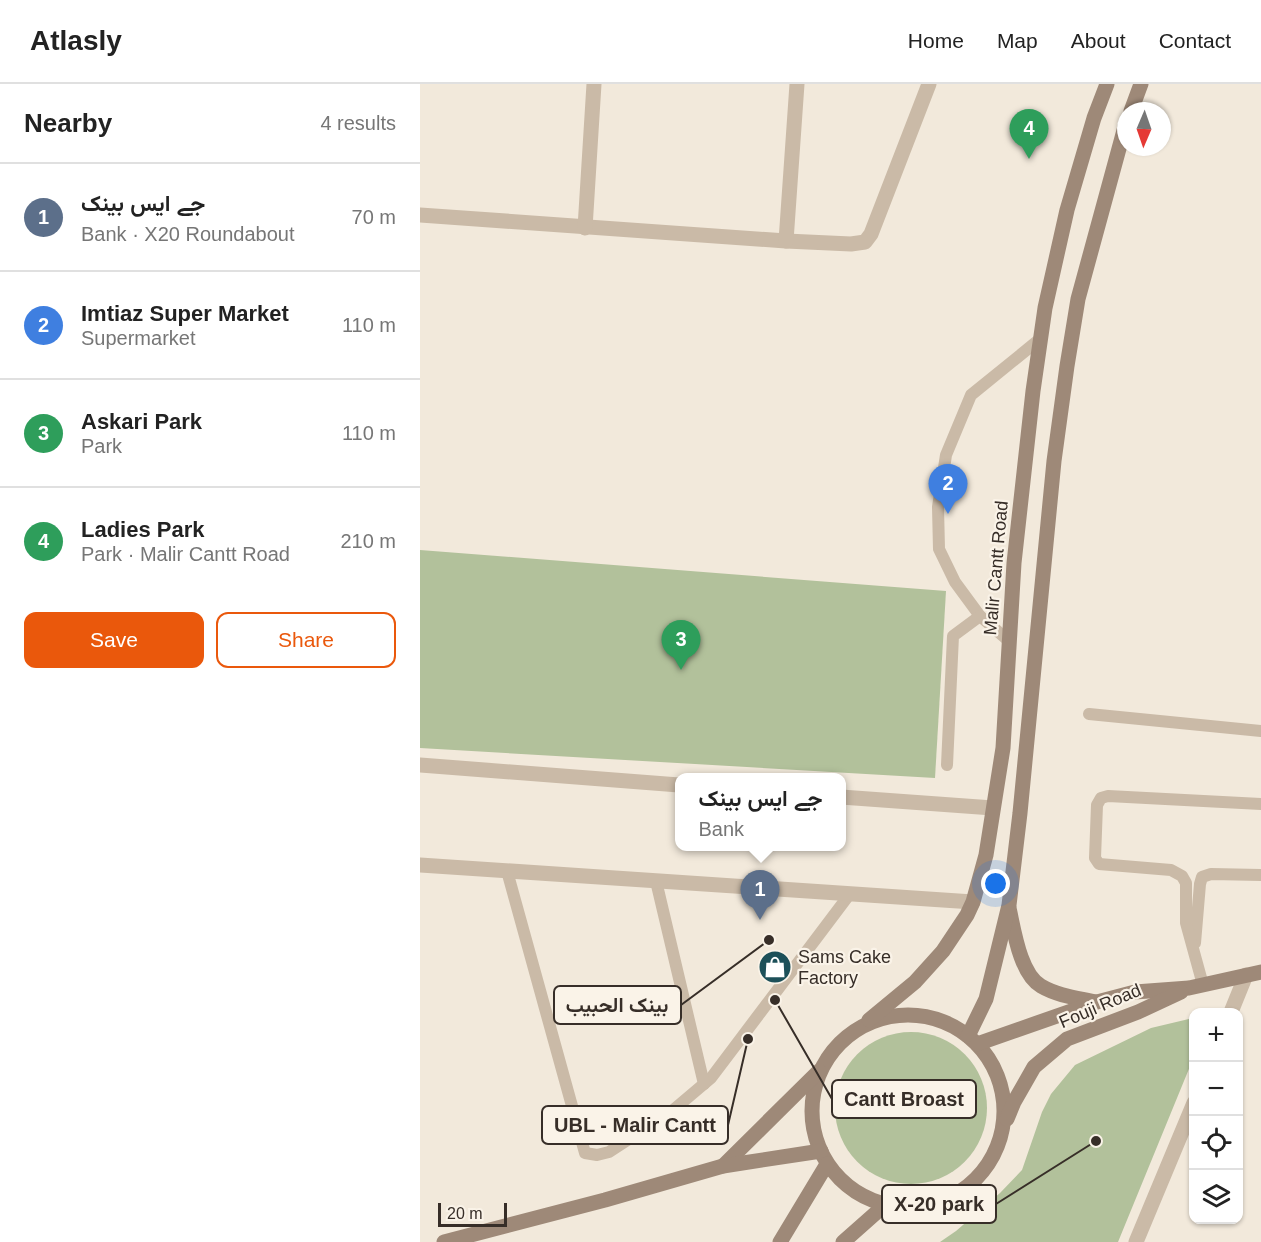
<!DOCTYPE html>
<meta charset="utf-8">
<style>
:root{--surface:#fff;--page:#f2f2f2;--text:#222;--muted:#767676;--line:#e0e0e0;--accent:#ea580c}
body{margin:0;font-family:Arial,Vazirmatn,sans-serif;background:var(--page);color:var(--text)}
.controls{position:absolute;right:18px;bottom:18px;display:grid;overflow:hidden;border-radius:12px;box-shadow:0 2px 4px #0004}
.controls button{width:54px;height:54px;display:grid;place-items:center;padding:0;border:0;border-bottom:2px solid var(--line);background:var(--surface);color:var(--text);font:30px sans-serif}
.compass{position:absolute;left:697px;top:18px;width:54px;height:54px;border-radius:50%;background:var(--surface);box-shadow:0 2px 4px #0004;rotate:182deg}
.scale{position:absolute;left:18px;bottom:15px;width:69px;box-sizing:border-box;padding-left:6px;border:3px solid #372e28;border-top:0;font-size:16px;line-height:21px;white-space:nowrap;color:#372e28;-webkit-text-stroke:4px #faf3e8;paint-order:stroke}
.you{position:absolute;left:576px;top:800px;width:21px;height:21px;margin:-15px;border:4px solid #fff;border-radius:50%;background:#1a73e8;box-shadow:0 0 0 9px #1a73e833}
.badge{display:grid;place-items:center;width:39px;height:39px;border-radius:50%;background:var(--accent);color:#fff;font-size:20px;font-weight:700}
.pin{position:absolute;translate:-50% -50px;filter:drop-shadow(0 2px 3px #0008)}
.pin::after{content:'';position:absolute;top:32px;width:21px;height:18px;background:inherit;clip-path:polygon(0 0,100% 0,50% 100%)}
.popup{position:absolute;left:255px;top:689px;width:171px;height:78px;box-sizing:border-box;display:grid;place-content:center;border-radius:12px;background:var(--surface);filter:drop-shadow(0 2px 4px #0005);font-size:20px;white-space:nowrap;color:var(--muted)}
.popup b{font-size:22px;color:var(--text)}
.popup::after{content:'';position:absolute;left:50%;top:100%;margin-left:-12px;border:12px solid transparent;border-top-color:var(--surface)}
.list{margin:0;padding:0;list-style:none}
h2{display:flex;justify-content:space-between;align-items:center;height:78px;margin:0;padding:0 24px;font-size:26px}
h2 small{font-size:20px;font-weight:400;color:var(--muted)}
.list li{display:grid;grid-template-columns:39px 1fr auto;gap:18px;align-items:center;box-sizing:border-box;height:108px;padding:0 24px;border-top:2px solid var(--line)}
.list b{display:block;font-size:22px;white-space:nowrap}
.list p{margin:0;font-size:20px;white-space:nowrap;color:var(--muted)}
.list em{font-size:20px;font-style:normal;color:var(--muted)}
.actions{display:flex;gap:12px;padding:18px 24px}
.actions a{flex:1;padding:14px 0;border:2px solid var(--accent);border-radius:12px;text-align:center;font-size:21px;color:var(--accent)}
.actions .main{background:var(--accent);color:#fff}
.icon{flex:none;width:33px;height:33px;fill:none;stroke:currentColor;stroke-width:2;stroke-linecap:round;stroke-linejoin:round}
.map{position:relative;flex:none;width:841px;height:1158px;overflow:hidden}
header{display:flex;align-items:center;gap:36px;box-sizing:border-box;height:84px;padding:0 30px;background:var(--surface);border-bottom:2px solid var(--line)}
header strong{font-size:28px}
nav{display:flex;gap:33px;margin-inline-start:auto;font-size:21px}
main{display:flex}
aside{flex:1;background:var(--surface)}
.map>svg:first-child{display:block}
.green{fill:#b2c19b}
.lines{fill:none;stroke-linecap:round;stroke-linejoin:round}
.lane{stroke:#cabaa7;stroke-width:12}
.street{stroke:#cabaa7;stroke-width:15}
.secondary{stroke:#9e8978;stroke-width:15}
.labels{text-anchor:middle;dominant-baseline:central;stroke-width:4.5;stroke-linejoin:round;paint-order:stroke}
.street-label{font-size:18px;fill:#372e28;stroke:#faf3e8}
.poi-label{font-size:18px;fill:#372e28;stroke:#faf3e8;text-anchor:start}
.leader{fill:none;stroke:#372e28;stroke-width:2}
.callout-dot{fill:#372e28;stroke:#faf3e8;stroke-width:2}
.callout{fill:#faf3e8;stroke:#372e28;stroke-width:2}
.callout-label{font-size:20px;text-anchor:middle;font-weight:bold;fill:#372e28}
</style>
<header>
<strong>Atlasly</strong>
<nav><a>Home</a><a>Map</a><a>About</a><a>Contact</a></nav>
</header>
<main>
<aside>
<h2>Nearby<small>4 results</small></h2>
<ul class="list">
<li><span class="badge" style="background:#5c6f8a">1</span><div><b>جے ایس بینک</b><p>Bank · X20 Roundabout</p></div><em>70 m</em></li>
<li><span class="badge" style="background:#3f7fe0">2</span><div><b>Imtiaz Super Market</b><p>Supermarket</p></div><em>110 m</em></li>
<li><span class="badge" style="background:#2e9e5b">3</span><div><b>Askari Park</b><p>Park</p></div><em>110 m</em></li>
<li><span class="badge" style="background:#2e9e5b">4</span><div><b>Ladies Park</b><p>Park · Malir Cantt Road</p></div><em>210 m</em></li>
</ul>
<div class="actions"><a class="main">Save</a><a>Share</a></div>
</aside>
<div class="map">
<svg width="841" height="1158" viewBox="0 0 841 1158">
<rect width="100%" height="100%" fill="#f2e9db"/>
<g class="green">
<path d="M 0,466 L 526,507 L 515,694 L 0,664 Z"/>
<path d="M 773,934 L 773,975 L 698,1158 L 520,1158 L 536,1147 L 580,1109 L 602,1086 L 622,1028 L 631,1010 L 655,981 L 731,944 Z"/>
<circle cx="491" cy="1024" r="76"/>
</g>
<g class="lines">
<g class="lane">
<path d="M 590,558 L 560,532 L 535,498 L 519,465 L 518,423 L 526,371 L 551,311 L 620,255"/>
<path d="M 669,630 L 841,647"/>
<path d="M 527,681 L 533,552 L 560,532"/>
<path d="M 87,787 L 165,1069 L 177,1071 L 189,1068 L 252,1027 L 291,994 L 429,811"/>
<path d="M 236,797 L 284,1000"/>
<path d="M 775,859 L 780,800 L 782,793 L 791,790 L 841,791"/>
<path d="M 783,901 L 766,839 L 766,799 L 762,792 L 751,786 L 679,780 L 675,774 L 677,721 L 681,714 L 688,712 L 841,720"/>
</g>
<g class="street">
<path d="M 0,131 L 366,157 L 431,160 L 445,158 L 451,150 L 509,0"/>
<path d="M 165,144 L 174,0"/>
<path d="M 366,157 L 377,0"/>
<path d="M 0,681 L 259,701"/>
<path d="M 421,713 L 573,724"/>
<path d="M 0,781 L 553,818"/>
<path d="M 811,928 L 826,891"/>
<path d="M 716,1158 L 774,1019"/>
</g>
<g class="secondary">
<path d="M 711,27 L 721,0"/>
<path d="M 589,824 C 594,846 600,890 621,902 C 638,912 658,914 676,918"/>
<circle cx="488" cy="1027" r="96"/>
<path d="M 449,936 L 495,898 L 523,867 L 547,831 L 553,818 L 566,771 L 583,664 L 594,479 L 613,307 L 625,224 L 647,126 L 674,34 L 687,0"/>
<path d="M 548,952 L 566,915 L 589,821 L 600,729 L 634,377 L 647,282 L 658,215 L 706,39"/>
<path d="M 557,960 L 677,918 L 715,908 L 769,904 L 841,888"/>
<path d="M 587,1035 L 594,1018 L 614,983 L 647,955 L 718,928 L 761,908"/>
<path d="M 303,1082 L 399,987"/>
<path d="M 24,1158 L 185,1116 L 303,1082 L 401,1067"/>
<path d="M 360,1158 L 407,1080"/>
<path d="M 423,1158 L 466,1120"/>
</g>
</g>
<defs>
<g id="shop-disc" transform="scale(1.725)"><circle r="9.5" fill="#1d5059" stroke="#faf3e8"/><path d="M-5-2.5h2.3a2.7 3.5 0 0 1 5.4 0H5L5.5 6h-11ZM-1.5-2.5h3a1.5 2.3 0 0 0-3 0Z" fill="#fff"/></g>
</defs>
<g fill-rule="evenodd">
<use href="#shop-disc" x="355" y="883"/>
</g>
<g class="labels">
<g class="street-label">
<text transform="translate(576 484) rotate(-85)">Malir Cantt Road</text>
<text transform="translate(680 922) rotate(-23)">Fouji Road</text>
</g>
<g class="poi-label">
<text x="378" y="873">Sams Cake<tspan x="378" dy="21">Factory</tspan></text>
</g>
</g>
<path class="leader" d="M349 856L261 921M355 916L412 1015M328 955L308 1041M676 1057L576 1120"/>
<g class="callout-dot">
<circle cx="349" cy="856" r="6"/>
<circle cx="355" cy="916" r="6"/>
<circle cx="328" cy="955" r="6"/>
<circle cx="676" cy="1057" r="6"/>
</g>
<g class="callout">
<rect x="134" y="902" width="127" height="38" rx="6"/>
<rect x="412" y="996" width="144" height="38" rx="6"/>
<rect x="122" y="1022" width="186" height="38" rx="6"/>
<rect x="462" y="1101" width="114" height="38" rx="6"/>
</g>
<g class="callout-label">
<text x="197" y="928">بينک الحبيب</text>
<text x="484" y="1022">Cantt Broast</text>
<text x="215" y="1048">UBL - Malir Cantt</text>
<text x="519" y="1127">X-20 park</text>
</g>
</svg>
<div class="controls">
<button>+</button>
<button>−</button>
<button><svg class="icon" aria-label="locate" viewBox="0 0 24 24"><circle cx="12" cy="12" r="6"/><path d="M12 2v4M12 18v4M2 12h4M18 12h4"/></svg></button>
<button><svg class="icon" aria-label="layers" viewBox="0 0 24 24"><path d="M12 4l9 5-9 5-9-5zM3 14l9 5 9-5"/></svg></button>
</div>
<svg class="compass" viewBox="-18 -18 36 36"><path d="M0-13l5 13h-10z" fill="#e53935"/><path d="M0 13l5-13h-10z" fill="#767676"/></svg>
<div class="scale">20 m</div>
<div class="you"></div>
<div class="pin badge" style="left:340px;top:836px;background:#5c6f8a">1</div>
<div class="popup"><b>جے ایس بینک</b>Bank</div>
<div class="pin badge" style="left:528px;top:430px;background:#3f7fe0">2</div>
<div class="pin badge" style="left:261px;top:586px;background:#2e9e5b">3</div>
<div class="pin badge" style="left:609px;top:75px;background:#2e9e5b">4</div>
</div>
</main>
